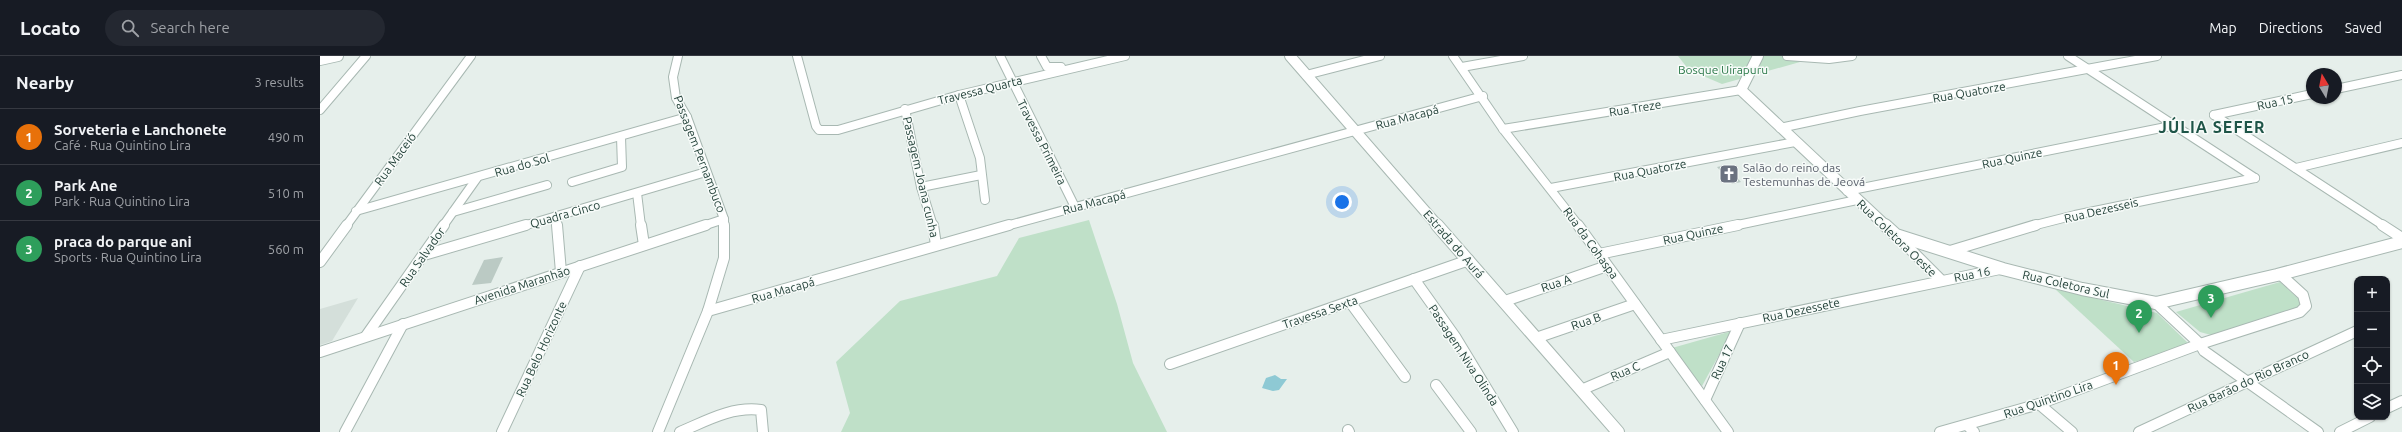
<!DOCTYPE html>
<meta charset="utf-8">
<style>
:root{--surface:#171b24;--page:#242831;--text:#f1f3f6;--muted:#9ea1a6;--line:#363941;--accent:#1a73e8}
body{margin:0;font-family:Ubuntu,sans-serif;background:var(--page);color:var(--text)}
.controls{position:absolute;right:12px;bottom:12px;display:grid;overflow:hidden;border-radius:8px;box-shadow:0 1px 3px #0004}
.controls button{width:36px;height:36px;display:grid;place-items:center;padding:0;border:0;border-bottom:1px solid var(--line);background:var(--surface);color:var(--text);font:20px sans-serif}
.compass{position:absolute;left:1986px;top:12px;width:36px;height:36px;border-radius:50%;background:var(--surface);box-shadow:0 1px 3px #0004;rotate:350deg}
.you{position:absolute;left:1022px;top:146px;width:14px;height:14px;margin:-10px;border:3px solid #fff;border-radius:50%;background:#1a73e8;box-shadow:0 0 0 6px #1a73e833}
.badge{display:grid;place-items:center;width:26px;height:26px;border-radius:50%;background:var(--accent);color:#fff;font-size:13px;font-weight:700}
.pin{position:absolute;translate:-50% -33px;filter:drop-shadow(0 1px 2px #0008)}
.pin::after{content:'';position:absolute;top:21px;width:14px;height:12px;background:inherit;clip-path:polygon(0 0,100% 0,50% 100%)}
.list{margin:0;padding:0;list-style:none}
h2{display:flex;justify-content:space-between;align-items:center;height:52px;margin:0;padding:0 16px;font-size:17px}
h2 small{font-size:13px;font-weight:400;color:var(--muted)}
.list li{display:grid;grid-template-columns:26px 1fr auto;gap:12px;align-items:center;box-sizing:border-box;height:56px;padding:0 16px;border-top:1px solid var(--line)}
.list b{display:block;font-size:15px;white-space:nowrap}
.list p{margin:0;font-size:13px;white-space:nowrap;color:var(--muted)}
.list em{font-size:13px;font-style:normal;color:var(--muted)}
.icon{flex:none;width:22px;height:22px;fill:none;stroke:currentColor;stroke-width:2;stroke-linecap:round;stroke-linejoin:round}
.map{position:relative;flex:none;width:2082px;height:376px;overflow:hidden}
header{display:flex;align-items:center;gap:24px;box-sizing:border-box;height:56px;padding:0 20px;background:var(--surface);border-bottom:1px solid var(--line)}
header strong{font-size:19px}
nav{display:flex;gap:22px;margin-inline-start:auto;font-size:14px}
.search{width:280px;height:36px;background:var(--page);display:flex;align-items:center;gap:10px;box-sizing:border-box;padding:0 14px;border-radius:22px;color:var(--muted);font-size:15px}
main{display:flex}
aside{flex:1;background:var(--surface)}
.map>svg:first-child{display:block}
.built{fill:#d4dfda}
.green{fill:#bfe0c8}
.water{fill:#8ec9d4}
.building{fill:#bbcac4}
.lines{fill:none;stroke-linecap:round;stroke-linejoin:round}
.minor-far1-casing{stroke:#a8b8b2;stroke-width:10}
.minor-casing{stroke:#a8b8b2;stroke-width:12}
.tertiary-far1-casing{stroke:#a8b8b2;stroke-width:12}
.tertiary-casing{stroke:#a8b8b2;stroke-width:14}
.minor-far1{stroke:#fff;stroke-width:8}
.minor{stroke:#fff;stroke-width:10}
.tertiary-far1{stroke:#fff;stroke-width:10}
.tertiary{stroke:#fff;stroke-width:12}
.labels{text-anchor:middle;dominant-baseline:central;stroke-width:3;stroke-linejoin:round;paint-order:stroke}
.park-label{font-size:12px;fill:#2d7a4b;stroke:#f7fbf9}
.street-label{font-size:12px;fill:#24423a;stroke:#f7fbf9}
.worship-label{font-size:12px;fill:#5b616d;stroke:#f7fbf9;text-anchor:start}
.district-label{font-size:16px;font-weight:bold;letter-spacing:1px;fill:#1f5548;stroke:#f7fbf9}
</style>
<header>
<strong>Locato</strong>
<div class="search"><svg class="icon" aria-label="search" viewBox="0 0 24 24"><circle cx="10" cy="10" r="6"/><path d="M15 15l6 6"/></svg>Search here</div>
<nav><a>Map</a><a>Directions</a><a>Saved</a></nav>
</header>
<main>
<aside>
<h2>Nearby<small>3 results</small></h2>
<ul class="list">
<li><span class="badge" style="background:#e8710a">1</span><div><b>Sorveteria e Lanchonete</b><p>Café · Rua Quintino Lira</p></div><em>490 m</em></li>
<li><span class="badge" style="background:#2e9e5b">2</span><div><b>Park Ane</b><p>Park · Rua Quintino Lira</p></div><em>510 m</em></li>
<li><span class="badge" style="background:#2e9e5b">3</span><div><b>praca do parque ani</b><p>Sports · Rua Quintino Lira</p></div><em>560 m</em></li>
</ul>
</aside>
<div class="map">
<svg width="2082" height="376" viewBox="0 0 2082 376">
<rect width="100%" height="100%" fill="#e6efeb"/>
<path class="built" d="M 38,242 L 12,285 L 0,289 L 0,253 Z"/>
<g class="green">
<path d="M 1358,0 L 1501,0 L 1402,28 L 1369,14 Z"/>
<path d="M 769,164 L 797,248 L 813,307 L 847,376 L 521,376 L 530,357 L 516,306 L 580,245 L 677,220 L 699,182 Z"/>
<path d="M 1960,226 L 1981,245 L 1978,252 L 1891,279 L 1880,276 L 1856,256 Z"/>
<path d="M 1735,233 L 1837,257 L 1870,289 L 1814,306 Z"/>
<path d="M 1412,275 L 1382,330 L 1352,292 Z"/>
</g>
<path class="water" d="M 955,319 L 961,323 L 967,323 L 959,334 L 953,335 L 942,332 L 946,322 Z"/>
<g class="building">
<path d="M 1406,109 L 1421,126 L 1412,128 L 1397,111 Z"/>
<path d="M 183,201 L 171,227 L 152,229 L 164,204 Z"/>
</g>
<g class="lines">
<g class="minor-far1-casing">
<g id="minor-far1">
<path d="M 358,0 L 353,21 L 356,42 L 367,61 L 404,163 L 404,170"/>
<path d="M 477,0 L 496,70 L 499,74 L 518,74 L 639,39 L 805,0"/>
<path d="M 680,0 L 755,151"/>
<path d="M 721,0 L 727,11 L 741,11"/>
<path d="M 1133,0 L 1183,73 L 1259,170"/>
<path d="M 1467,0 L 1509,3 L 1532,0"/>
<path d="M 1748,0 L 1935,122"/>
<path d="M 1142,11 L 1203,0"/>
<path d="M 986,19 L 1060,0"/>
<path d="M 2016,33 L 2082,19"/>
<path d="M 639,39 L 660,102 L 665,144"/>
<path d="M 585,53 L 601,131 L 613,170"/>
<path d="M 0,54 L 46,0"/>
<path d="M 1894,59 L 2064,170"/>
<path d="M 1894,59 L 1992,38"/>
<path d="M 1460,72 L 1540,55 L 1837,0"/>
<path d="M 1183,73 L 1421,34"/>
<path d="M 1976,112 L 2082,87"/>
<path d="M 252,126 L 302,111 L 301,81"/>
<path d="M 601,131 L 661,119"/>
<path d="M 1231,132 L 1475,86"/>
<path d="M 1527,135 L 1856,69"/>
<path d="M 317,137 L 321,170"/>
<path d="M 36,155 L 367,61"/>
<path d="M 133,156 L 227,129"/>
<path d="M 236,160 L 237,170"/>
<path d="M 26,170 L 151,0"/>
<path d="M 123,170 L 157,122"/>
<path d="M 203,170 L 386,116"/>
<path d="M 383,170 L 404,163"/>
<path d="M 686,170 L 1163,40"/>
<path d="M 1413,170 L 1537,144"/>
<path d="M 1712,170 L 1755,159 L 1935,122"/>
</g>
</g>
<g class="minor-casing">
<g id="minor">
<path d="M 237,169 L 241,216"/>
<path d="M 321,169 L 324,189"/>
<path d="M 613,169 L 616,189"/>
<path d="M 1258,169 L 1408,376"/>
<path d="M 2062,169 L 2082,182"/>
<path d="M 1577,180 L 1621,224"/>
<path d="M 1630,195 L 1716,169"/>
<path d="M 1279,198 L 1418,169"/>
<path d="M 104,199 L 206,169"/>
<path d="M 0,206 L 27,169"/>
<path d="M 1094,223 L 1136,282 L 1193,376"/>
<path d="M 1185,245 L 1287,210"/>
<path d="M 1030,246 L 1085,321"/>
<path d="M 1836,247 L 1880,288 L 1884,295 L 1998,376"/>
<path d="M 388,255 L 689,169"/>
<path d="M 46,280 L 124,169"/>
<path d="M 1216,282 L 1315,248"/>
<path d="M 1341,284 L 1680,213"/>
<path d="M 0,296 L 386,169"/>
<path d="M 850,308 L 1149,204"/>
<path d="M 1116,329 L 1151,376"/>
<path d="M 1261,334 L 1350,296"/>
<path d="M 1385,344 L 1420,267"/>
<path d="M 1719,348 L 1752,376"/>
<path d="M 2067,352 L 2082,345"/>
<path d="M 1647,369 L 1654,376"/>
<path d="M 1028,374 L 1029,376"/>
<path d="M 25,376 L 83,268"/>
<path d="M 182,376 L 260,210"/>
<path d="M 338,376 L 388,255 L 404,202 L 404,169"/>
<path d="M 360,376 C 386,365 412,350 441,354 L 443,376"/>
<path d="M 1620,376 L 1719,348 L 1880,288 L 1980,256 L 1986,250 L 1983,239 L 1960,218"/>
<path d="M 1819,376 L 2037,275"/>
<path d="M 2020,376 L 2050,361"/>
</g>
</g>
<g class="tertiary-far1-casing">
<g id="tertiary-far1">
<path d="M 970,0 L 1118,170"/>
<path d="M 1438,0 L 1421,34 L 1566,170"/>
<path d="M 0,4 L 18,0"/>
</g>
</g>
<g class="tertiary-casing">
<g id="tertiary">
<path d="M 1117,169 L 1298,376"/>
<path d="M 1565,169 L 1576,179 L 1683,213 L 1762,233 L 1836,247 L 1957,219 L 2082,186"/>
</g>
</g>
<use href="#minor-far1" class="minor-far1"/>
<use href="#minor" class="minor"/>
<use href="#tertiary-far1" class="tertiary-far1"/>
<use href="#tertiary" class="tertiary"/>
</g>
<defs>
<g id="church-square" transform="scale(1)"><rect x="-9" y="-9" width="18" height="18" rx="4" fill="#6b7280" stroke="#f7fbf9"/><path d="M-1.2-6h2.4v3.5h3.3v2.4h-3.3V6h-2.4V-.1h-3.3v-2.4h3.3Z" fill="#fff"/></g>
</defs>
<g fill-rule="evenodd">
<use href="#church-square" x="1409" y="118"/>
</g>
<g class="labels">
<g class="park-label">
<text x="1403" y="13">Bosque Uirapuru</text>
</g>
<g class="street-label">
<text transform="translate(660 34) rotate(-14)">Travessa Quarta</text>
<text transform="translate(1649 36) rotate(-10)">Rua Quatorze</text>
<text transform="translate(1955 46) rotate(-12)">Rua 15</text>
<text transform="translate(1315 52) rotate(-9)">Rua Treze</text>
<text transform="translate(1087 61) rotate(-15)">Rua Macapá</text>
<text transform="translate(722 86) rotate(63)">Travessa Primeira</text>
<text transform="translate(380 98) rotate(69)">Passagem Pernambuco</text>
<text transform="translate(1692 102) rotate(-12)">Rua Quinze</text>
<text transform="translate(75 103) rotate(-54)">Rua Maceió</text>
<text transform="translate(202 109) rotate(-16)">Rua do Sol</text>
<text transform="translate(1330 114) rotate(-11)">Rua Quatorze</text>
<text transform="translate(601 121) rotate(77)">Passagem Joana cunha</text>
<text transform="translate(774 146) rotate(-15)">Rua Macapá</text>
<text transform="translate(1781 154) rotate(-13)">Rua Dezesseis</text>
<text transform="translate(245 158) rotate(-16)">Quadra Cinco</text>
<text transform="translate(1373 178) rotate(-12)">Rua Quinze</text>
<text transform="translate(1577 182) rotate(44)">Rua Coletora Oeste</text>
<text transform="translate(1271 187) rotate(54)">Rua da Cohaspa</text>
<text transform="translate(1134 188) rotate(49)">Estrada do Aurá</text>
<text transform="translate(102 201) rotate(-55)">Rua Salvador</text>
<text transform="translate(1652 218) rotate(-11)">Rua 16</text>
<text transform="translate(1236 227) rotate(-19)">Rua A</text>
<text transform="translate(1746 228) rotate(13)">Rua Coletora Sul</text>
<text transform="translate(202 229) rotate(-18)">Avenida Maranhão</text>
<text transform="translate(463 234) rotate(-16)">Rua Macapá</text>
<text transform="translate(1481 254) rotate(-12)">Rua Dezessete</text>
<text transform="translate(1000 256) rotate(-19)">Travessa Sexta</text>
<text transform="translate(1266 265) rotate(-19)">Rua B</text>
<text transform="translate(221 293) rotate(-65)">Rua Belo Horizonte</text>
<text transform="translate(1144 299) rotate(57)">Passagem Niva Olinda</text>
<text transform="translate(1402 306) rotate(-65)">Rua 17</text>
<text transform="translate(1305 315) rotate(-23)">Rua C</text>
<text transform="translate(1928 325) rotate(-25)">Rua Barão do Rio Branco</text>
<text transform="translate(1728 343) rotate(-19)">Rua Quintino Lira</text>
</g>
<g class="worship-label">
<text x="1423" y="111">Salão do reino das<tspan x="1423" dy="14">Testemunhas de Jeová</tspan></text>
</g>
<g class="district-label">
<text x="1892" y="71">JÚLIA SEFER</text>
</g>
</g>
</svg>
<div class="controls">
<button>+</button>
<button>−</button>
<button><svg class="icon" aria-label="locate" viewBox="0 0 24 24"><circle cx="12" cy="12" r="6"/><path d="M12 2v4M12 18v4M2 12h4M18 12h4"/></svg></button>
<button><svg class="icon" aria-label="layers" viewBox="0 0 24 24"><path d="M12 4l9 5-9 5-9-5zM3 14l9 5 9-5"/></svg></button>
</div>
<svg class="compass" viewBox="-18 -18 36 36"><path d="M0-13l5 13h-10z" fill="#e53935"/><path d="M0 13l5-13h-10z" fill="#9ea1a6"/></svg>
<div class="you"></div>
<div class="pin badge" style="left:1796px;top:329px;background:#e8710a">1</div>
<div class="pin badge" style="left:1819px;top:277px;background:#2e9e5b">2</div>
<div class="pin badge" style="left:1891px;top:262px;background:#2e9e5b">3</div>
</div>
</main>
